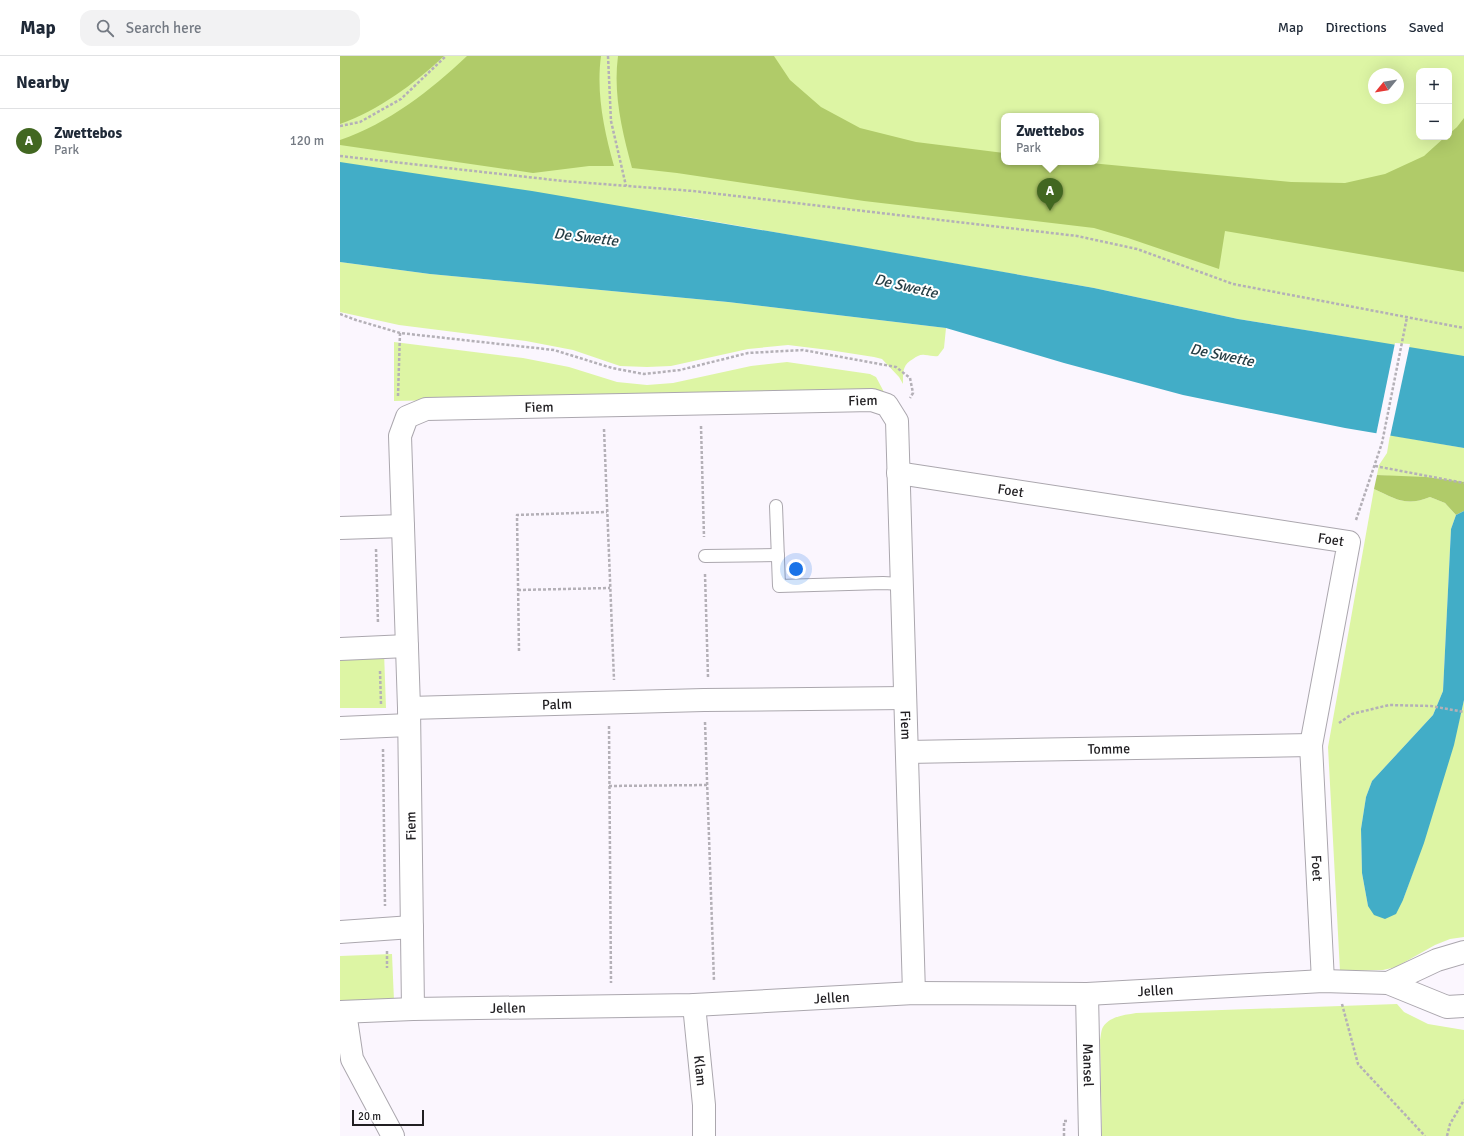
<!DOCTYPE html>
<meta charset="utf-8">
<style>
:root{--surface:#fff;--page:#f2f2f3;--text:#1f2937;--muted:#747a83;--line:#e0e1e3;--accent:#426721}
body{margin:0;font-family:Signika,sans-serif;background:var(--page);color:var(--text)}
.controls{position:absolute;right:12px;top:12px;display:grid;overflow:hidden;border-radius:8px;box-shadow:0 4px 16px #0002}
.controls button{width:36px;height:36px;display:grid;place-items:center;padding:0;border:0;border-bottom:1px solid var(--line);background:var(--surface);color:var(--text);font:20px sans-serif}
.compass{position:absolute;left:1028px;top:12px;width:36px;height:36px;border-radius:50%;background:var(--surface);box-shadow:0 4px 16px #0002;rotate:240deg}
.scale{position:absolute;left:12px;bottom:10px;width:72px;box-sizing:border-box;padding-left:4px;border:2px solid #211f22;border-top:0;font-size:11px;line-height:14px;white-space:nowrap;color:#211f22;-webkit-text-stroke:3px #fff;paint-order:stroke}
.you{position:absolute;left:456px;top:513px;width:14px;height:14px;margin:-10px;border:3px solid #fff;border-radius:50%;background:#1a73e8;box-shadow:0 0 0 6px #1a73e833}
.badge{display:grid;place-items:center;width:26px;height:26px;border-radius:50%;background:var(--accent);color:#fff;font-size:13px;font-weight:700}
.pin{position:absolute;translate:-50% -33px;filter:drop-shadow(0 1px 2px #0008)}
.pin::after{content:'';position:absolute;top:21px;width:14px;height:12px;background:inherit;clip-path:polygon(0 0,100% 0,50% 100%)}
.popup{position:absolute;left:661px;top:57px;width:98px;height:52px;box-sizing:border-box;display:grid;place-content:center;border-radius:8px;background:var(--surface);filter:drop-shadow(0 1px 3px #0005);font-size:13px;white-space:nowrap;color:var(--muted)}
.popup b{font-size:15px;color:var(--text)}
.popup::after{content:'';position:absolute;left:50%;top:100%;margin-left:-8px;border:8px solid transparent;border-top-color:var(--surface)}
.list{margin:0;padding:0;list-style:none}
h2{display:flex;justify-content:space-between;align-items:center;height:52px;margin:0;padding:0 16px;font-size:17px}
h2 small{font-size:13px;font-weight:400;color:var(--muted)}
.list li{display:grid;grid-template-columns:26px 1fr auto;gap:12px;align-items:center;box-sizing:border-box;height:64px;padding:0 16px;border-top:1px solid var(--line)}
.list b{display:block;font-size:15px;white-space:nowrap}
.list p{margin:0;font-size:13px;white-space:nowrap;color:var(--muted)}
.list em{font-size:13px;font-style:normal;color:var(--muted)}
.icon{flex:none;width:22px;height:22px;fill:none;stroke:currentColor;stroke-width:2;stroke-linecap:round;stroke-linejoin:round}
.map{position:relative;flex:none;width:1124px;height:1080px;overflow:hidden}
header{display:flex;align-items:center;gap:24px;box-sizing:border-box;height:56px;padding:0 20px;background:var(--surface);border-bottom:1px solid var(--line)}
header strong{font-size:19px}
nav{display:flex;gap:22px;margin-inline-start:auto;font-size:14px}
.search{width:280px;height:36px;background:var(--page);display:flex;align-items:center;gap:10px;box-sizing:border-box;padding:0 14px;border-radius:12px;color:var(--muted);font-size:15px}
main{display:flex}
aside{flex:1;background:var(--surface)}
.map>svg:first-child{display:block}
.green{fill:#ddf5a4;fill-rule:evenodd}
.forest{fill:#b0cb69}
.water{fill:#42adc7}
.pier{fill:#fbf6fe}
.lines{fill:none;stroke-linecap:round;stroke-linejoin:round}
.service-casing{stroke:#aba7ae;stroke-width:14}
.minor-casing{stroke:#aba7ae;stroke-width:24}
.path{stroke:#b4b0b7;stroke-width:2.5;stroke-dasharray:3 2;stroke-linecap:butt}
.service{stroke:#fff;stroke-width:12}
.minor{stroke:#fff;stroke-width:22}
.labels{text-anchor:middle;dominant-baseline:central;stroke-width:4;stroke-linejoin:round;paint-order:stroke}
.street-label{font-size:14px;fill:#211f22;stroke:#fff}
.water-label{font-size:15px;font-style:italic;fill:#253d44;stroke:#fff}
</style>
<header>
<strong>Map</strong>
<div class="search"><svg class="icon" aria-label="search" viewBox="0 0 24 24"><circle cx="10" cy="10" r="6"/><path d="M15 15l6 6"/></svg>Search here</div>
<nav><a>Map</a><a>Directions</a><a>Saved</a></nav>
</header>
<main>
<aside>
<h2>Nearby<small></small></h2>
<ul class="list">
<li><span class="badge">A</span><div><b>Zwettebos</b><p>Park</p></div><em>120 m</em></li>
</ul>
</aside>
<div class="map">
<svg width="1124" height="1080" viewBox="0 0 1124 1080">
<rect width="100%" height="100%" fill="#fbf6fe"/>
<g class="green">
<path d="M 0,0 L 1124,0 L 1124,301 L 1046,289 L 1013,282 L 898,263 L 754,232 L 342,160 L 0,121 ZM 1079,15 L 1109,15 L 1109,81 L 1079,81 ZM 1034,18 L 1058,18 L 1058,42 L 1034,42 ZM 664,60 L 756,60 L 756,106 L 664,106 Z"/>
<path d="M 0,206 L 90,218 L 388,246 L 606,272 L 604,292 L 598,300 C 594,301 590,299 585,299 C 581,298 577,300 573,303 C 562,309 563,317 563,328 L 559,321 L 542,303 L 534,301 L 489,294 L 448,289 L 408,293 L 331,310 L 307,311 L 280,310 L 233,294 L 186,285 L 59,269 L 0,256 Z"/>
<path d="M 54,286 L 183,302 L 229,311 L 277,326 L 307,329 L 333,327 L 411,310 L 447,306 L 530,318 L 536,321 L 544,336 L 54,345 Z"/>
<path d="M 1050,379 L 1124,392 L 1124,426 L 1037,419 L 1039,409 L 1047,397 Z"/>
<path d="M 1034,433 C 1056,443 1066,451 1090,441 L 1105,447 L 1116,459 L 1111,473 L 1103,635 L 1093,659 L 1032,725 L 1026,741 L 1021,773 L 1022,817 L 1028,850 L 1063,844 C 1087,778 1108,712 1124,644 L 1124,881 L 1110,883 L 1095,889 L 1056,911 L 1043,914 L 1000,915 L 988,691 Z"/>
<path d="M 44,596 L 46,652 L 0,652 L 0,597 Z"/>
<path d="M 52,898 L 54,945 L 0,947 L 0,900 Z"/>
<path d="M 1057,948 L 1064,956 L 1088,968 L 1124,974 L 1124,1080 L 762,1080 L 760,984 C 761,980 761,974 763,971 C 770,960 785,959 796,957 Z"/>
</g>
<g class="forest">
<path d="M 0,0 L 104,0 C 74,28 39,54 0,68 Z"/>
<path d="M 127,0 L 261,0 C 256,37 264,74 274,110 L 249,110 L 193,117 L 0,89 L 0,84 C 49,67 90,35 127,0 Z"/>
<path d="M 278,0 L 434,0 L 450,24 L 481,51 L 520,72 L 576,86 L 664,97 L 664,106 L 740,106 L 951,126 L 1005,127 L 1045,118 L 1084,100 L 1105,81 L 1109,81 L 1109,78 L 1117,71 L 1124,62 L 1124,216 L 885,175 L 879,213 L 788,182 L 754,172 L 524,145 L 337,117 L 292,112 C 282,75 273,38 278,0 Z"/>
<path d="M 1037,419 L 1086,421 L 1124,426 L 1124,455 L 1116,459 L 1105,447 L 1090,441 C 1066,451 1056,443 1034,433 Z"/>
</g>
<g class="water">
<path d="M 0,106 L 192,135 L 516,190 L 754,232 L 898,263 L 1124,300 L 1124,392 L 1005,372 L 843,339 L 724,307 L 606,272 L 388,246 L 90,218 L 0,206 Z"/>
<path d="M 1124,455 L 1124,644 L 1114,689 L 1084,787 L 1063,844 L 1056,858 L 1045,863 L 1034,859 L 1028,850 L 1022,817 L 1021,773 L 1026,741 L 1032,725 L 1093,659 L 1103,635 L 1111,473 L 1116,459 Z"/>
</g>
<path class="pier" d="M 1055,287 L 1070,288 L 1050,381 L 1036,379 Z"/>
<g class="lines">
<g class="service-casing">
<g id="service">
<path d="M 436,450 L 439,530 L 543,527 L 562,528"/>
<path d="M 365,500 L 438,499"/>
</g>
</g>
<g class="minor-casing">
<g id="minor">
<path id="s1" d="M 558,417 L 1009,486 L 971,689 L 983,925"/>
<path d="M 0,472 L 63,470"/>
<path d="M 0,593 L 67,590"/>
<path id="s2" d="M 69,652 L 364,644 L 565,642"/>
<path d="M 0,672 L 69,669"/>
<path id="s3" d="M 567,696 L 971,689"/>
<path d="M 0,876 L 72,871"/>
<path d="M 1048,927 L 1097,904 L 1124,896"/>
<path id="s4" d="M 747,938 L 750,1080"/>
<path id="s5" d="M 354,949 L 364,1049 L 364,1080"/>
<path id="s6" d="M 73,953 L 69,652 L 60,380 L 67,361 L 86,353 L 532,344 L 547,349 L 557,365 L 574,937"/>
<path id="s7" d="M 0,956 L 73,953 L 354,949 L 574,937 L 747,938 L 983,925 L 1048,927 L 1107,951 L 1124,950"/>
<path d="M 5,956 L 12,1003 L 53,1080"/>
</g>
</g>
<g class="path">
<path d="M 268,0 L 271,65 L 286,130"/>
<path d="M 0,70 L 20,66 L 61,43 L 106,0"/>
<path d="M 0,100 L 223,125 L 353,135 L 737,180 L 797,193 L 893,228 L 1124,272"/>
<path d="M 0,258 L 16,264 L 60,277 L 214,294 L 272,312 L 304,318 L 340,314 L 408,297 L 463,294 L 556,311 L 570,322 L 573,337 L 570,342"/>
<path d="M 58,340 L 60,277"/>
<path d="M 361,370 L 364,481"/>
<path d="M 264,373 L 274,624"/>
<path d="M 1035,410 L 1124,427"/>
<path d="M 1016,464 L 1042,387 L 1067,261"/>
<path d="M 36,493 L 38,568"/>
<path d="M 365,518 L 368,621"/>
<path d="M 178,534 L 270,532"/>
<path d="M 179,595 L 177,459 L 267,456"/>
<path d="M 40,615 L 41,648"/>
<path d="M 365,666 L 374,925"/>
<path d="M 999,667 L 1012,658 L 1049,649 L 1091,650 L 1124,656"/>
<path d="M 269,670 L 271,927"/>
<path d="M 43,693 L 45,850"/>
<path d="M 269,730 L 368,729"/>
<path d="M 47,895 L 47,912"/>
<path d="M 1002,948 L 1018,1008 L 1085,1080"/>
<path d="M 724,1080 L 724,1065 L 727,1065"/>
<path d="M 1107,1080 L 1110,1068 L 1124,1044"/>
</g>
<use href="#service" class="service"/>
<use href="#minor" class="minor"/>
</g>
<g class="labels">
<g class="street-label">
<text stroke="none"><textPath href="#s6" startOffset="1051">Fiem</textPath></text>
<text stroke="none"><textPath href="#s6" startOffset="727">Fiem</textPath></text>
<text stroke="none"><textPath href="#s1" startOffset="114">Foet</textPath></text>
<text stroke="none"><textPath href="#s1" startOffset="438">Foet</textPath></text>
<text stroke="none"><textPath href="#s2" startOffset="148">Palm</textPath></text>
<text stroke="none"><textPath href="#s6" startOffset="1399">Fiem</textPath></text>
<text stroke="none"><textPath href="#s3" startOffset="202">Tomme</textPath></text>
<text transform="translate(71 770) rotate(-91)">Fiem</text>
<text stroke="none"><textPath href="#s1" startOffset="786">Foet</textPath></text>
<text stroke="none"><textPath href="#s7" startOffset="816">Jellen</textPath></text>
<text stroke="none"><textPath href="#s7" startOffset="492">Jellen</textPath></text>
<text stroke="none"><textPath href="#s7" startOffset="168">Jellen</textPath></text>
<text stroke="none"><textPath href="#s4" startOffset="71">Mansel</textPath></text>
<text stroke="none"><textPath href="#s5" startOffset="66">Klam</textPath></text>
</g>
<g class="water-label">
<text transform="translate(246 181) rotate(7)">De Swette</text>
<text transform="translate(566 230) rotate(13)">De Swette</text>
<text transform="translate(882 299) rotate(12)">De Swette</text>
</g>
</g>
</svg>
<div class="controls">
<button>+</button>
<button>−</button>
</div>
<svg class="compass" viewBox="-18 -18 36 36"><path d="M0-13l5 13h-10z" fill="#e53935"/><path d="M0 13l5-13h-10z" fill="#747a83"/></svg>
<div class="scale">20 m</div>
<div class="you"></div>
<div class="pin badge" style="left:710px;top:155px">A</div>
<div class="popup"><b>Zwettebos</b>Park</div>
</div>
</main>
